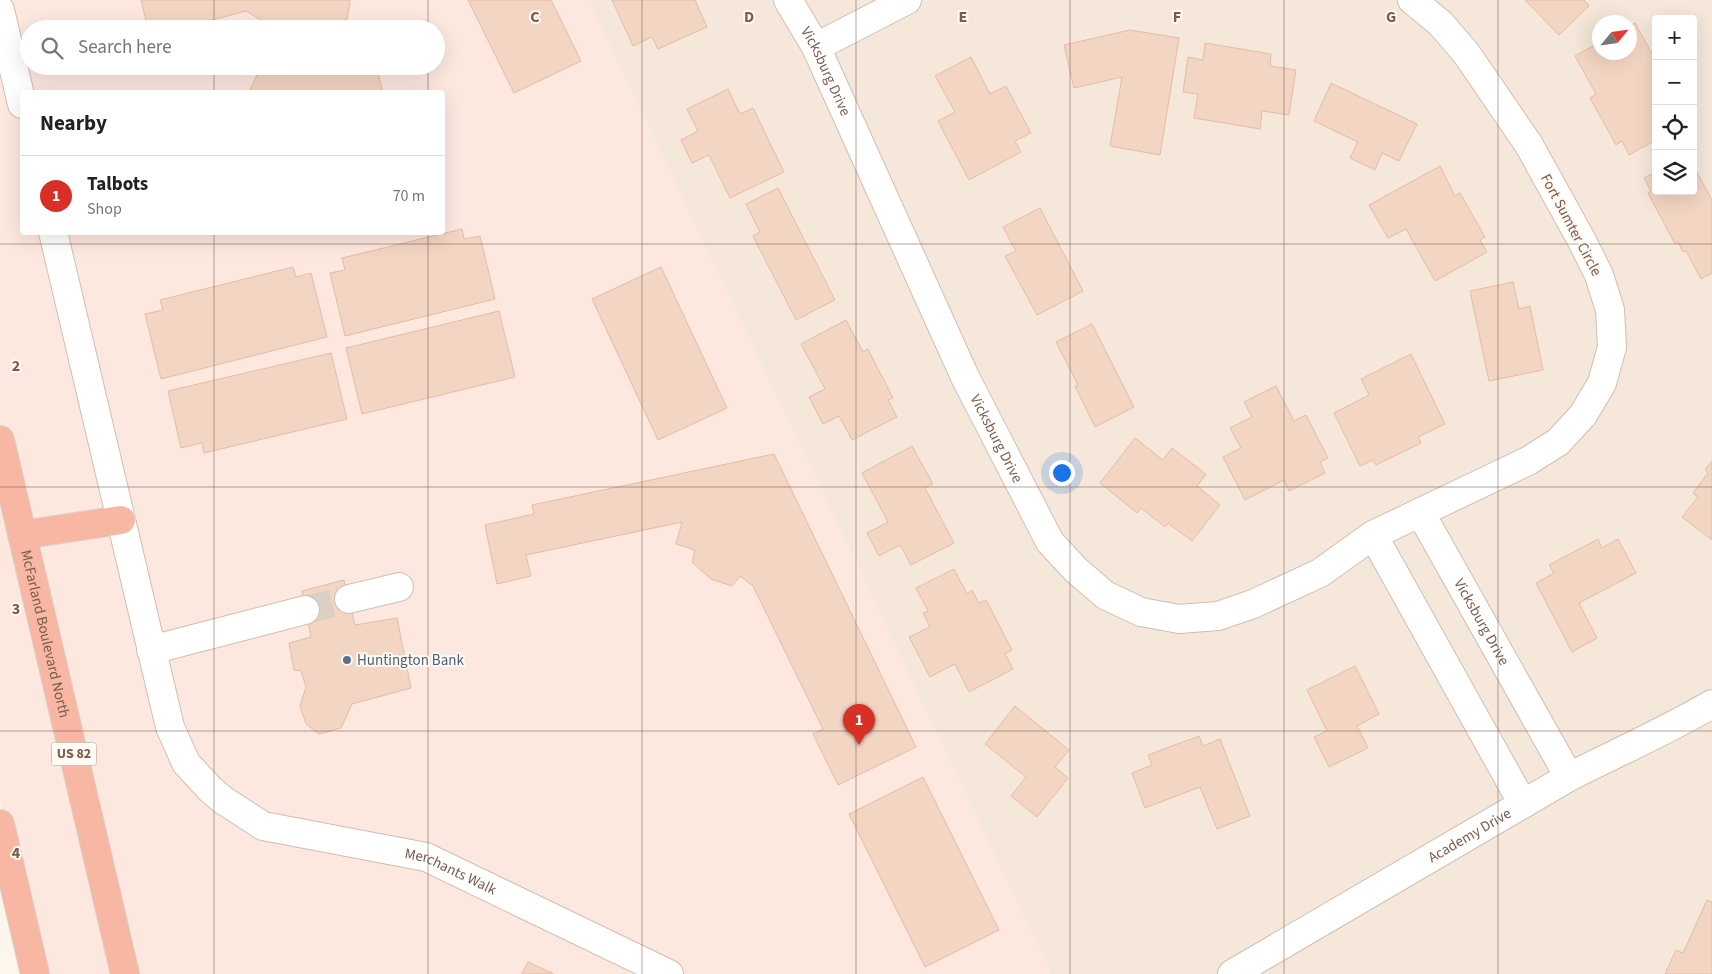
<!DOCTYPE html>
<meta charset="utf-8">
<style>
:root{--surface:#fff;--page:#f2f2f2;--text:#222;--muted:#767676;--line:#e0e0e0;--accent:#d93025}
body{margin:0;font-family:"Source Sans 3",sans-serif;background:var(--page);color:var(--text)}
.controls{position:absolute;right:15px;top:15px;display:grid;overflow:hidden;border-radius:5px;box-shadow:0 5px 20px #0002}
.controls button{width:45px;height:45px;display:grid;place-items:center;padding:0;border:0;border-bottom:1px solid var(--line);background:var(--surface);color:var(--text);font:25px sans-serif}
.compass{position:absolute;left:1592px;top:15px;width:45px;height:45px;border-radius:50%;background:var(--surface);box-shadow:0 5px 20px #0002;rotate:61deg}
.you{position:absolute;left:1061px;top:472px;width:18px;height:18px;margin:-12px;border:4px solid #fff;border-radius:50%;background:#1a73e8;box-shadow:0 0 0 8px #1a73e833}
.badge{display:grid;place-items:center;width:32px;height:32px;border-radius:50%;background:var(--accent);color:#fff;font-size:16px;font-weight:700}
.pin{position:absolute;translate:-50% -41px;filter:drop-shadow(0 1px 2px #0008)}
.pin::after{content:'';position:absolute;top:26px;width:18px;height:15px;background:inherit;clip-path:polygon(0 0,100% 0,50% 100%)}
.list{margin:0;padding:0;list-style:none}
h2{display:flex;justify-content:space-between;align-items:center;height:65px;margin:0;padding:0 20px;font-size:21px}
h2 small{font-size:16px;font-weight:400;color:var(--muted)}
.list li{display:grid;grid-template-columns:32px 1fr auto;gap:15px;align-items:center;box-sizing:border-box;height:80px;padding:0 20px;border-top:1px solid var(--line)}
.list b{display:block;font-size:19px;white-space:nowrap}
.list p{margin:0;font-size:16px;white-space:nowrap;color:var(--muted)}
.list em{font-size:16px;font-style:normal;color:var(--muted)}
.icon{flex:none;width:28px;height:28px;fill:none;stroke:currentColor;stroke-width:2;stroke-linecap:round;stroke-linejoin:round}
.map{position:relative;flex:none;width:1712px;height:974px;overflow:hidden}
.search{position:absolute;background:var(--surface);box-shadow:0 5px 20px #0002;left:20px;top:20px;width:425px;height:55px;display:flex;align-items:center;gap:12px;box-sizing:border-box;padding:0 18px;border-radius:28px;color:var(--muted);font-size:19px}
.panel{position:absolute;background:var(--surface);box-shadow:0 5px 20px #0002;left:20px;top:90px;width:425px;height:145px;border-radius:5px}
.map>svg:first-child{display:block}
.residential{fill:#f5e8da;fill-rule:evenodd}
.commercial{fill:#fde8e0;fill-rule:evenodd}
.building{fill:#f3d5c3;stroke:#e6bba3}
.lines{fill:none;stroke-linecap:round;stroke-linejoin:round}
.minor-tunnel{stroke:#dcd0c4;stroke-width:28;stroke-dasharray:28 14;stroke-linecap:butt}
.minor-casing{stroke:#d1beb0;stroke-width:30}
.highway-casing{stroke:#dad1cd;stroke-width:30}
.minor{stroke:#fff;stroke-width:28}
.highway{stroke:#f7b7a3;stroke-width:28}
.grid{fill:none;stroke:#7a5c4d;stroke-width:1;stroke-opacity:0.55}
.service-dot{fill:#5c6f8a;stroke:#fffaf3;stroke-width:2}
.labels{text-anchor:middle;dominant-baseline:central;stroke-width:4;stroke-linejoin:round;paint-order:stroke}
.shield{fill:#fffaf3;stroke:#a28b7f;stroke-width:1}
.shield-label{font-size:14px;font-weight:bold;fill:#7a5c4d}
.street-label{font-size:15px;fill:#7a5c4d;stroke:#fffaf3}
.service-label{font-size:15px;fill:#4e5e75;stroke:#fffaf3;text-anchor:start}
.grid-label{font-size:16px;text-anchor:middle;font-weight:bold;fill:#7a5c4d;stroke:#fffaf3;stroke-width:4;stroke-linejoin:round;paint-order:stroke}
</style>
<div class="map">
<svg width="1712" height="974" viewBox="0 0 1712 974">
<rect width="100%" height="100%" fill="#fdf6ec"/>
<path class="residential" d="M 588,0 L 1712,0 L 1712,974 L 1051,974 ZM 1656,19 L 1693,19 L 1693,191 L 1656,191 ZM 1600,22 L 1630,22 L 1630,52 L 1600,52 Z"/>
<path class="commercial" d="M 0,0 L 588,0 L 1051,974 L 20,974 L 0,800 ZM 29,29 L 436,29 L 436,66 L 29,66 ZM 22,92 L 442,92 L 442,232 L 22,232 Z"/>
<g class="building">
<path d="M 141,0 L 350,0 L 350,2 L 347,19 L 313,29 L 275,29 L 246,11 L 179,29 L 148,29 Z"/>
<path d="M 468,0 L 551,0 L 581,61 L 514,93 Z"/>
<path d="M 612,0 L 695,0 L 707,27 L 658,49 L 652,37 L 633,46 Z"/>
<path d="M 1525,0 L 1584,0 L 1589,6 L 1559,35 Z"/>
<path d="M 1635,23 L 1656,61 L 1656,140 L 1629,155 L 1622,141 L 1616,145 L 1590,98 L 1596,94 L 1575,56 L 1600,42 L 1600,52 L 1630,52 L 1630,26 Z"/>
<path d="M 1130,30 L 1179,38 L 1160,155 L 1110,146 L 1122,77 L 1074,88 L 1064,45 Z"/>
<path d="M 1205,43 L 1271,54 L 1270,66 L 1296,70 L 1289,115 L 1262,111 L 1260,129 L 1194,118 L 1198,94 L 1183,92 L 1188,57 L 1203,60 Z"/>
<path d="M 971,57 L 990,94 L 1006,86 L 1031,133 L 1015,141 L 1021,152 L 969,180 L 938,121 L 955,112 L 935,76 Z"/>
<path d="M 261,66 L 376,66 L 383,92 L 249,92 Z"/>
<path d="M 1331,83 L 1417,124 L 1399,161 L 1382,153 L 1375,170 L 1350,158 L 1358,142 L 1314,121 Z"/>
<path d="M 728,89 L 740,114 L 753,108 L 784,172 L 730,198 L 709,155 L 692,163 L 681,140 L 698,131 L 687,109 Z"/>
<path d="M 1693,165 L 1712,200 L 1712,273 L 1701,279 L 1686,251 L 1683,252 L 1678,242 L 1675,244 L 1648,193 L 1651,191 L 1644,178 L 1656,172 L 1656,191 L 1693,191 Z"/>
<path d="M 1440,166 L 1455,196 L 1460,193 L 1485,237 L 1480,240 L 1487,252 L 1435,281 L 1406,229 L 1388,238 L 1369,205 Z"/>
<path d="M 778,188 L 835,300 L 796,320 L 753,236 L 760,232 L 746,204 Z"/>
<path d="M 1040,208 L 1083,291 L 1037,315 L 1005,256 L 1016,251 L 1003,227 Z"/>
<path d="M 462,229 L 464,239 L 480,236 L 495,299 L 345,336 L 330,273 L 345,270 L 342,258 Z"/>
<path d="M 293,267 L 296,277 L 311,273 L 327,337 L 161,379 L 145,314 L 163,310 L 160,300 Z"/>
<path d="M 661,267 L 727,408 L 658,440 L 592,299 Z"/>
<path d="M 1513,282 L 1519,309 L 1530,306 L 1543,370 L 1489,381 L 1470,291 Z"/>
<path d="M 499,311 L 515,377 L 362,414 L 346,348 Z"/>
<path d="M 846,320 L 863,352 L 868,349 L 893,398 L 888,400 L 897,417 L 852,440 L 839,416 L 823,424 L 809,397 L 825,389 L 801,344 Z"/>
<path d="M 1092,324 L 1134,407 L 1095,427 L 1075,386 L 1078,385 L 1056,342 Z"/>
<path d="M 331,353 L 347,419 L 204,453 L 202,443 L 181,448 L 168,391 Z"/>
<path d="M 1411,354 L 1445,424 L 1418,437 L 1421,443 L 1376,465 L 1373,460 L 1360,466 L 1334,413 L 1369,395 L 1361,379 Z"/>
<path d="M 1276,386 L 1294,421 L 1306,415 L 1328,458 L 1320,462 L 1325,473 L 1289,491 L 1284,480 L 1245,500 L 1223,457 L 1241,448 L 1230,428 L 1252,417 L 1244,402 Z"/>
<path d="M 1135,438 L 1163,460 L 1172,448 L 1206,474 L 1197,486 L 1220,505 L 1192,541 L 1168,523 L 1165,527 L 1141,508 L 1137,513 L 1100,483 Z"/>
<path d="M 912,446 L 933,484 L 925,488 L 954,543 L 911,565 L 900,545 L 879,556 L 867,533 L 888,522 L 862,473 Z"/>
<path d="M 774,454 L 916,747 L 838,785 L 813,734 L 823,729 L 753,586 L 740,576 L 732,586 L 711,579 L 692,562 L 695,550 L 676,544 L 682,522 L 526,555 L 531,576 L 497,584 L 485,525 L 534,514 L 532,505 Z"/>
<path d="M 1712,461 L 1712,540 L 1682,517 L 1698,497 L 1693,493 L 1708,473 L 1705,470 Z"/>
<path d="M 1598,539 L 1602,548 L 1618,539 L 1636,573 L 1579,603 L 1597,638 L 1572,652 L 1536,583 L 1554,573 L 1549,565 Z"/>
<path d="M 954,569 L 967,594 L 972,590 L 979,603 L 986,600 L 1012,650 L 1005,654 L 1013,669 L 969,692 L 955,664 L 930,677 L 909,637 L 930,627 L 923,613 L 928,611 L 916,588 Z"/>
<path d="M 344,580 L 355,625 L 397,618 L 411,688 L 352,704 L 341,728 L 319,734 L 306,724 L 300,706 L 306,687 L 301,671 L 294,670 L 289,643 L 311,637 L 302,591 Z"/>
<path d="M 1355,666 L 1379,714 L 1357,726 L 1368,748 L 1329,767 L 1314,737 L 1327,731 L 1307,690 Z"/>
<path d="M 1015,706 L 1069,750 L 1055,767 L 1068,778 L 1037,817 L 1011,796 L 1026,777 L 985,744 Z"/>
<path d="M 1199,736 L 1203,746 L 1220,739 L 1250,816 L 1217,829 L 1200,787 L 1145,808 L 1132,773 L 1152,765 L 1148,755 Z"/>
<path d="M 923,777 L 999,930 L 925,967 L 849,814 Z"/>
<path d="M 1707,900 L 1712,902 L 1712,974 L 1665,974 L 1676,950 L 1683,953 Z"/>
<path d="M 528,962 L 554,974 L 522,974 Z"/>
</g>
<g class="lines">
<path class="minor-tunnel" d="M 305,610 L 349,599"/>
<g class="minor-casing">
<g id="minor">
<path id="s1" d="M 788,0 L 816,47 L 965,377 L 1050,542 L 1076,570 L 1105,595 L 1141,612 L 1179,619 L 1218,616 L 1253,604 L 1320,573 L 1373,535 L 1528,461 L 1558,442 L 1583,415 L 1602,383 L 1612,347 L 1610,310 L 1599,275 L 1582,241 L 1529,145 L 1466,53 L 1440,23 L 1412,0"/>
<path d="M 0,10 L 22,104"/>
<path d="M 816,47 L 907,0"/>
<path id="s2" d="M 53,232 L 170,727 L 186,763 L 210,789 L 223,800 L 263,826 L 426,857 L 669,974"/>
<path id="s3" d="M 1420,512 L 1569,777"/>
<path d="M 1373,535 L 1523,804"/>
<path d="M 349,599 L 399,587"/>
<path d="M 151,650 L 305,610"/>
<path id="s4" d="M 1232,974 L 1569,777 C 1616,753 1666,731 1712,704"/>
</g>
</g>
<g class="highway-casing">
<g id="highway">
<path id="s5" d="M 0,440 L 125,974"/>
<path d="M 22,535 L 121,520"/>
<path d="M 0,824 L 35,974"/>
</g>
</g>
<use href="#minor" class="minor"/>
<use href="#highway" class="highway"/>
</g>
<path class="grid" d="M 214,0 L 214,29M 428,0 L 428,29M 642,0 L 642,974M 856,0 L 856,974M 1070,0 L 1070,974M 1284,0 L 1284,974M 1498,0 L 1498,974M 214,66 L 214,92M 428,66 L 428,92M 214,232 L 214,974M 428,232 L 428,974M 0,244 L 1712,244M 0,487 L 1712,487M 0,731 L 1712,731"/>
<circle class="service-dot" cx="347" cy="660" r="5"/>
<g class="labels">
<rect class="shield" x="51.5" y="742.5" width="45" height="23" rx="4"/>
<g class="shield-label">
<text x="74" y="754">US 82</text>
</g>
<g class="street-label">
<text stroke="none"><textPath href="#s1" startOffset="81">Vicksburg Drive</textPath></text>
<text transform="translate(1571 225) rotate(62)">Fort Sumter Circle</text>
<text stroke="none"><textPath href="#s1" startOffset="486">Vicksburg Drive</textPath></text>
<text stroke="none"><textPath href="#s3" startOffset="126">Vicksburg Drive</textPath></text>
<text stroke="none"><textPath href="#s5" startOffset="199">McFarland Boulevard North</textPath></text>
<text stroke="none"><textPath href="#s4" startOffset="275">Academy Drive</textPath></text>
<text stroke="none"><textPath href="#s2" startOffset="842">Merchants Walk</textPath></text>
</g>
<g class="service-label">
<text x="357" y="660">Huntington Bank</text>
</g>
</g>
<g class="grid-label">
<text x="535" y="22">C</text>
<text x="749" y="22">D</text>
<text x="963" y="22">E</text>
<text x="1177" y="22">F</text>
<text x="1391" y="22">G</text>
<text x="16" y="371">2</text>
<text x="16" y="614">3</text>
<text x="16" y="858">4</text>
</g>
</svg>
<div class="controls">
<button>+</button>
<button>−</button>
<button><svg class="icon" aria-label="locate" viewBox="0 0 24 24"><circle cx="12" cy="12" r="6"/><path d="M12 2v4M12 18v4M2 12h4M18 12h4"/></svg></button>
<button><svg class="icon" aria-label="layers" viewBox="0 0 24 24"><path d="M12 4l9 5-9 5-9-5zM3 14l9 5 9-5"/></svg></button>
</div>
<svg class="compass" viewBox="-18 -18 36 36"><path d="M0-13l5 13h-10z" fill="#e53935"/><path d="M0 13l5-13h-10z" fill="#767676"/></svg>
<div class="you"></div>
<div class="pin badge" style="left:859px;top:745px">1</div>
<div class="search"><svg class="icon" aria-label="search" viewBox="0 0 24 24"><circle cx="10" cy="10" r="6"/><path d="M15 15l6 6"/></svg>Search here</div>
<section class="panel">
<h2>Nearby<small></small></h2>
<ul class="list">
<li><span class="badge">1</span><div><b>Talbots</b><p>Shop</p></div><em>70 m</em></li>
</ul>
</section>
</div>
